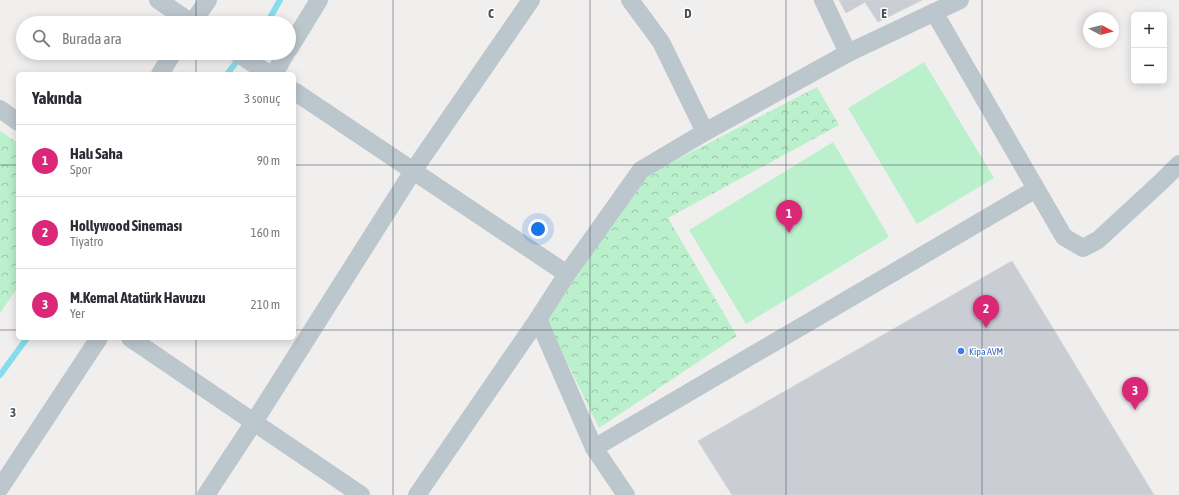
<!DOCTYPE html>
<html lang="tr">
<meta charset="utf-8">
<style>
:root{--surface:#fff;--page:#f7f7f7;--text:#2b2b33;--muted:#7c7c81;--line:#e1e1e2;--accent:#db2777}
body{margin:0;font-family:"Asap Condensed",sans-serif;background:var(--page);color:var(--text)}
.controls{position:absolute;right:12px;top:12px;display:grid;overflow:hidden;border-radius:6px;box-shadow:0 2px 10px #0003}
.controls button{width:36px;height:36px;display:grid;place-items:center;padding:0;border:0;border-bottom:1px solid var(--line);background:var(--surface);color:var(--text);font:20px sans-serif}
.compass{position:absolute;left:1083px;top:12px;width:36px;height:36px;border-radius:50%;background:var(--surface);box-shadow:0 2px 10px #0003;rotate:97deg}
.you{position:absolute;left:538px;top:229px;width:14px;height:14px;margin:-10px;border:3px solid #fff;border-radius:50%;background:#1a73e8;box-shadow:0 0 0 6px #1a73e833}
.badge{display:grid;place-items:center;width:26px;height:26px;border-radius:50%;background:var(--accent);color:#fff;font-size:13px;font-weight:700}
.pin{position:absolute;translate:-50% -33px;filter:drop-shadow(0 1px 2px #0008)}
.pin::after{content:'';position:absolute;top:21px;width:14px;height:12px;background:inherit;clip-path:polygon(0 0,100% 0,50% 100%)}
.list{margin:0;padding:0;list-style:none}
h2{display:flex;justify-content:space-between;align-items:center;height:52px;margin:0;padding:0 16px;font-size:17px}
h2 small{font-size:13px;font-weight:400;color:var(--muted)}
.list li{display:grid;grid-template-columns:26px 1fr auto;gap:12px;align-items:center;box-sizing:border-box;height:72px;padding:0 16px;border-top:1px solid var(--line)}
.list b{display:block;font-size:15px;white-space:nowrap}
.list p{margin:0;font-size:13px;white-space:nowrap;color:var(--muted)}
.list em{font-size:13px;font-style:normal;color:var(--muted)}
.icon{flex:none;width:22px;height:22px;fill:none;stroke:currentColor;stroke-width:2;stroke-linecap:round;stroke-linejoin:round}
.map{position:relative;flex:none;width:1179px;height:495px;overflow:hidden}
.search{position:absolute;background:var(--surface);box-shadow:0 2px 10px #0003;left:16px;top:16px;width:280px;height:44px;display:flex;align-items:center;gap:10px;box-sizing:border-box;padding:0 14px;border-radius:22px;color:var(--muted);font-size:15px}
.panel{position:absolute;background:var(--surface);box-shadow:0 2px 10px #0003;left:16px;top:72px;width:280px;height:268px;border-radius:6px}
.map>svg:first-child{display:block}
.grass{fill:#bbf0cd}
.forest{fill:url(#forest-crowns)}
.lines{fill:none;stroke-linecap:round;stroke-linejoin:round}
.stream{stroke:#87dded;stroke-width:6}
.building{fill:#cacdd3;stroke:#d2d4da}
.street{stroke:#bcc6cd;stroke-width:18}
.grid{fill:none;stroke:#46525c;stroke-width:1;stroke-opacity:0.55}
.shop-dot{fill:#3f7fe0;stroke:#fff;stroke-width:1.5}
.labels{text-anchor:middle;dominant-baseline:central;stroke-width:3;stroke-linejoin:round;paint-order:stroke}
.shop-label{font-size:10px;fill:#366cbe;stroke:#fff;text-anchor:start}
.grid-label{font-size:13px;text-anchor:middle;font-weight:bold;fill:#46525c;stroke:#fff;stroke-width:3;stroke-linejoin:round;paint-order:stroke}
</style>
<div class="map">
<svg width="1179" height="495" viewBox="0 0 1179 495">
<defs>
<pattern id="forest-crowns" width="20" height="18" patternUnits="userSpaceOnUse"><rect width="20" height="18" fill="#bbf0cd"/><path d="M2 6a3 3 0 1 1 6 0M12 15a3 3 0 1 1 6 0" fill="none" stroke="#9ac5aa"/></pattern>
</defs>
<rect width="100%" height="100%" fill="#f1eeee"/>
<g class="grass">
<path d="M 924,62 L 994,178 L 917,224 L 848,108 Z"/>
<path d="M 833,142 L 889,237 L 746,324 L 689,230 Z"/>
</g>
<g class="forest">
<path d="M 817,87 L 839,125 L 668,218 L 737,336 L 599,428 L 547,321 L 643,177 Z"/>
<path d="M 0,131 L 18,143 L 18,287 L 0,313 Z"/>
</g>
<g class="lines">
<g class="stream">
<path d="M 267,23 L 280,0"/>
<path d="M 227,74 L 241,56"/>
<path d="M 0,375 L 27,338"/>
</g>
</g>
<g class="building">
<path d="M 839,0 L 922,0 L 878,22 L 865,2 L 846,13 Z"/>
<path d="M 1012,261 L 1154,495 L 732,495 L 698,441 Z"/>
</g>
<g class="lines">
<g class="street">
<path d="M 158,0 L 192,23"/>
<path d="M 630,0 L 661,42 L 705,132"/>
<path d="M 823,0 L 848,53"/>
<path d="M 934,12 L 1064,237 L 1083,248 L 1098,240 L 1162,181 L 1179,164"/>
<path d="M 192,23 L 208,0"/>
<path d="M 289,49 L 319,0"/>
<path d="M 237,53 L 269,74"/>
<path d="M 160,74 L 173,53"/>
<path d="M 274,74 L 286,53"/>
<path d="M 294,91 L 567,274"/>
<path d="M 0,109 L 18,122"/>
<path d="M 538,319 L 594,448 L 626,495"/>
<path d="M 130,338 L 361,495"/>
<path d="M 594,448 L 1036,189"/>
<path d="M 0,488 L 99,338"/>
<path d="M 206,495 L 254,422 L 413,171 L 531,0"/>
<path d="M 417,495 L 538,319 L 567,274 L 641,170 L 705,132 L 848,53 L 960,0"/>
</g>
</g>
<path class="grid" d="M 196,0 L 196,23M 393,0 L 393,495M 590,0 L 590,495M 786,0 L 786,495M 982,0 L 982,495M 196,53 L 196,74M 0,165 L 18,165M 294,165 L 1179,165M 0,330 L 18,330M 294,330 L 1179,330M 196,338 L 196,495"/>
<circle class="shop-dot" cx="961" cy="351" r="4"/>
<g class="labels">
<g class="shop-label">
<text x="969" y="351">Kipa AVM</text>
</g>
</g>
<g class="grid-label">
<text x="491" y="18">C</text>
<text x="688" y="18">D</text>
<text x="884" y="18">E</text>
<text x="13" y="417">3</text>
</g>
</svg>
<div class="controls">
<button>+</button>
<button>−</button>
</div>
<svg class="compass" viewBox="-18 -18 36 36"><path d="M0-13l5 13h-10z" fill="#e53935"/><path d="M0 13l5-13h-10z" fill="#7c7c81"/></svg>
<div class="you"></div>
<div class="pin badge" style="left:789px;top:233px">1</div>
<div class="pin badge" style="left:986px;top:328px">2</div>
<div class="pin badge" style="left:1135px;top:410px">3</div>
<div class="search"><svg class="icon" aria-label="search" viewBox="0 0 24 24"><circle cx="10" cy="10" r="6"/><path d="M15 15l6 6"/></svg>Burada ara</div>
<section class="panel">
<h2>Yakında<small>3 sonuç</small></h2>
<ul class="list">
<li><span class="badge">1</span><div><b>Halı Saha</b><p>Spor</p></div><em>90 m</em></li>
<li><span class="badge">2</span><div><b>Hollywood Sineması</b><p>Tiyatro</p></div><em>160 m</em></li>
<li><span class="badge">3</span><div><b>M.Kemal Atatürk Havuzu</b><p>Yer</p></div><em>210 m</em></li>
</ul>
</section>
</div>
